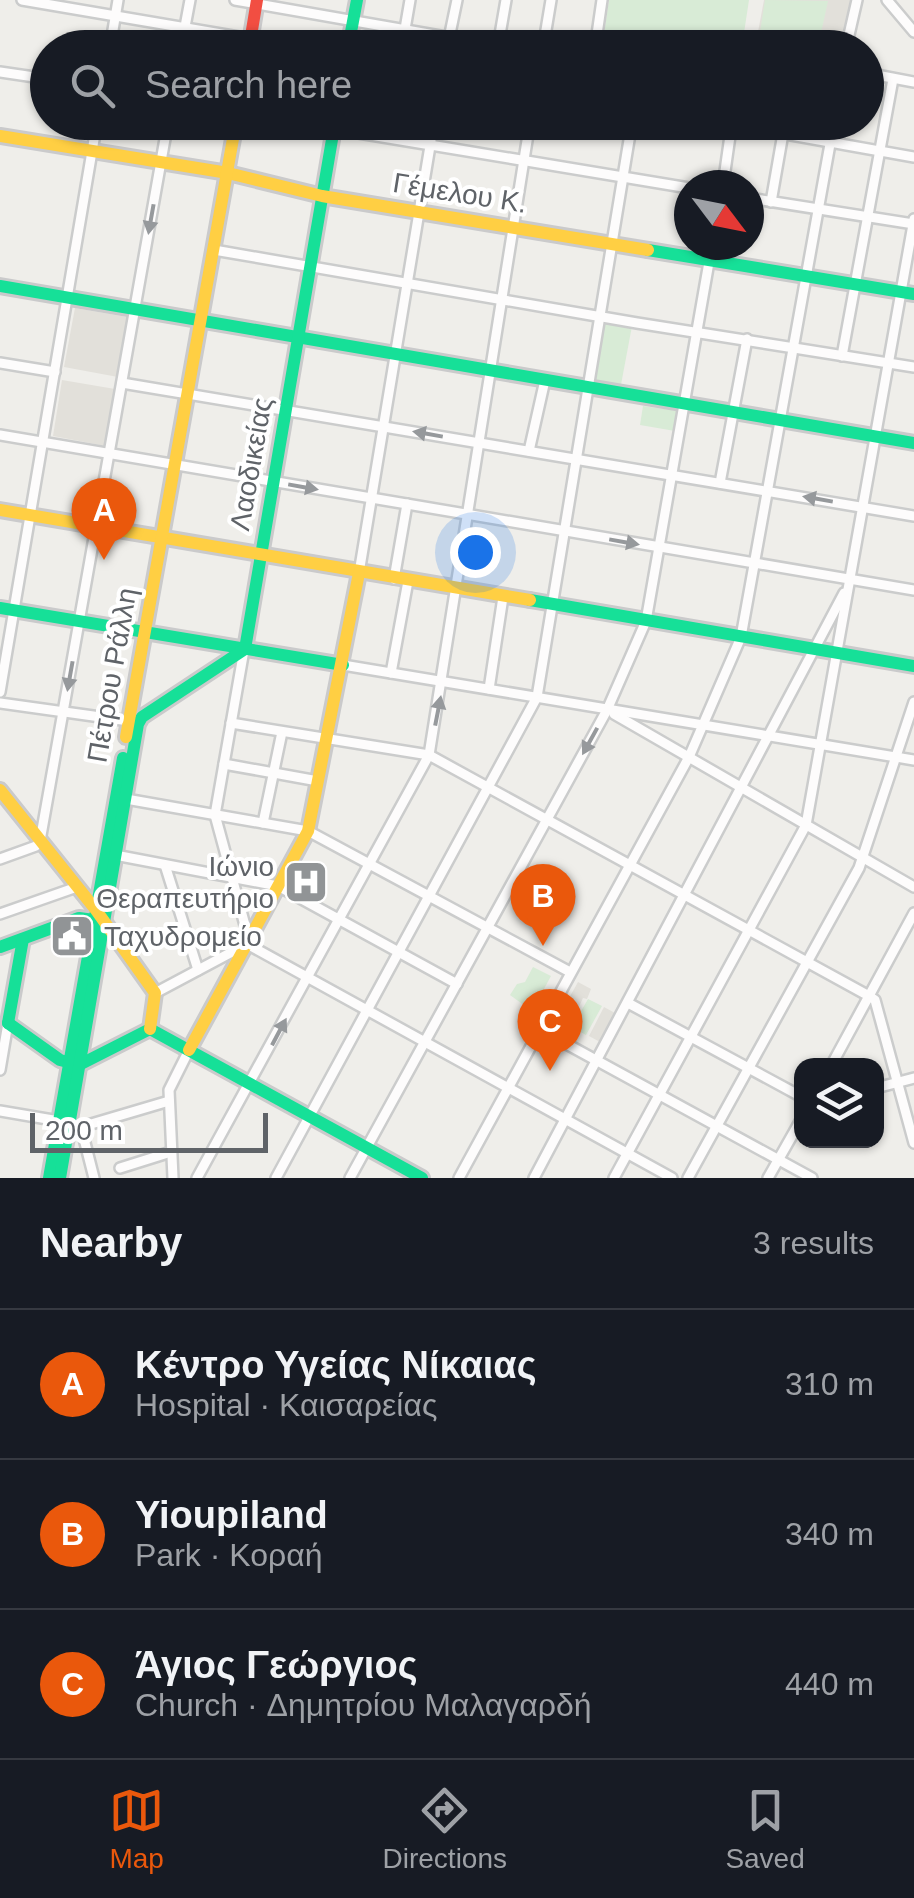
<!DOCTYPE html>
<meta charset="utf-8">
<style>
:root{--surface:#171b24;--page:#20242c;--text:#f1f3f6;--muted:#9ea1a6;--line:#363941;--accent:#ea580c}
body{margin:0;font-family:Arial,sans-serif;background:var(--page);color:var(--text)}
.controls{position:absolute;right:30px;bottom:30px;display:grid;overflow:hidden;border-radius:20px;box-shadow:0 2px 8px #0004}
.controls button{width:90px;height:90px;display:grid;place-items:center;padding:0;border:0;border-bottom:2px solid var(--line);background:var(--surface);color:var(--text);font:50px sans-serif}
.compass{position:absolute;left:674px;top:170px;width:90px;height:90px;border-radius:50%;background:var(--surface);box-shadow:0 2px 8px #0004;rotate:122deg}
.scale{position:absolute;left:30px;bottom:25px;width:238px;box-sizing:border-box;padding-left:10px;border:5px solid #5f6368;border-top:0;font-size:28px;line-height:35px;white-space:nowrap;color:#5f6368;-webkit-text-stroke:8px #fff;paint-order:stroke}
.you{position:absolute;left:475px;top:552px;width:35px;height:35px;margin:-25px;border:8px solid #fff;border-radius:50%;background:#1a73e8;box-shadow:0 0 0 15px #1a73e833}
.badge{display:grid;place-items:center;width:65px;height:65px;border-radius:50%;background:var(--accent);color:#fff;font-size:32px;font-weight:700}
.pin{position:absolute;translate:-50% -82px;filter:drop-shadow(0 2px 5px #0008)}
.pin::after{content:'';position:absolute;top:52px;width:35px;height:30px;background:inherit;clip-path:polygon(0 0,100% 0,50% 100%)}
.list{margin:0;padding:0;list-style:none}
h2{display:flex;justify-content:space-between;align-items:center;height:130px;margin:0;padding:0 40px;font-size:42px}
h2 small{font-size:32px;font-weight:400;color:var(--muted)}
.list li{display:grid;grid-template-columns:65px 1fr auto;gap:30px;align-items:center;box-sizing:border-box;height:150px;padding:0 40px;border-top:2px solid var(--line)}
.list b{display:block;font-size:38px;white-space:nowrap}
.list p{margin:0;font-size:32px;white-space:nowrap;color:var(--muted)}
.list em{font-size:32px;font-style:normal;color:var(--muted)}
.icon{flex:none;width:55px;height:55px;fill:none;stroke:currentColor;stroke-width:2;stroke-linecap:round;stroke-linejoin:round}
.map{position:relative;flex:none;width:914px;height:1178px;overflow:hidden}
.search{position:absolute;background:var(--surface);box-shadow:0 2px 8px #0004;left:30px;right:30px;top:30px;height:110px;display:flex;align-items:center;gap:25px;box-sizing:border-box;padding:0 35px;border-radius:55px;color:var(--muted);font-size:38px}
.sheet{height:580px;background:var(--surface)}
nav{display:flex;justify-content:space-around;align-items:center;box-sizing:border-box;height:140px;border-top:2px solid var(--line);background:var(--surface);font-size:28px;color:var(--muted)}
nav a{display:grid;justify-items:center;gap:5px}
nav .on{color:var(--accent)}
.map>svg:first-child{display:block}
.education{fill:#e2e0da}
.green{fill:#d8ebd6}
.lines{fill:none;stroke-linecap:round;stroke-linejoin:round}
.street-casing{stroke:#cbcccc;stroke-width:14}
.fast-casing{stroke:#cacacb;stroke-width:18}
.slow-casing{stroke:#cacacb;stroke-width:18}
.jam-casing{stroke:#cacacb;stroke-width:18}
.street{stroke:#fdfcfc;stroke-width:9}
.fast{stroke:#16e098;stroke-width:12}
.slow{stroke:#ffcf43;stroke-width:12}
.jam{stroke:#f24e42;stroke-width:12}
.oneway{fill:#96999c}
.labels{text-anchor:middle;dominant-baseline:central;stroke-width:8;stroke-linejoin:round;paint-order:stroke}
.street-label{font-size:28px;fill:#5f6368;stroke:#fff}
.poi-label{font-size:28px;fill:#5f6368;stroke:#fff;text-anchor:end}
</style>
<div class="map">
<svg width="914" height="1178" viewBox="0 0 914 1178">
<rect width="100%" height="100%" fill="#efeeea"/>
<g class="education">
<path d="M 764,0 L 855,0 L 847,47 L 755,48 Z"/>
<path d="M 75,308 L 127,317 L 118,377 L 64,367 Z"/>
<path d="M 62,380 L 115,389 L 106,446 L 53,436 Z"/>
<path d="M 578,982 L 591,989 L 587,999 L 583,998 L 566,1034 L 553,1027 Z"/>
<path d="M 604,1007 L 615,1013 L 600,1042 L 589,1036 Z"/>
</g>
<g class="green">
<path d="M 609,0 L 749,0 L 742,46 C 727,34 711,29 699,47 L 602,47 Z"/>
<path d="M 765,0 L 828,1 L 819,42 L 760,32 Z"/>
<path d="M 602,320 L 632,326 L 620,390 L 590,384 Z"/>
<path d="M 643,406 L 678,411 L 675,431 L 640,425 Z"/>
<path d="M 533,967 L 551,976 L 532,1011 L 510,995 L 517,984 L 525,982 Z"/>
<path d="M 588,999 L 602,1006 L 586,1035 L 572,1027 Z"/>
</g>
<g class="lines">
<g class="street-casing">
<g id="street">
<path d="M 22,0 L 304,48"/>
<path d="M 235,0 L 509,48"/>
<path d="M 887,0 L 914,32"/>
<path d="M 405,29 L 410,0"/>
<path d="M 498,46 L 506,0"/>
<path d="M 110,48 L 118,0"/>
<path d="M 181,48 L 190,0"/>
<path d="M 447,48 L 457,0"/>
<path d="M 543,48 L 551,0"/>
<path d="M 595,48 L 602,0"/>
<path d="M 846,48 L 857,0"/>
<path d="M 0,72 L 48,79"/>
<path d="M 866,73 L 914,82"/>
<path d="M 292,122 L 689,188"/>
<path d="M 717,122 L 914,157"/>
<path d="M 723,185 L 732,122"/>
<path d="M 749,198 L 914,224"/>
<path d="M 771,202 L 785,122"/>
<path d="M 214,250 L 637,323 L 914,367"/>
<path d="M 842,356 L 893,79"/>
<path d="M 0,363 L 55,372"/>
<path d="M 122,383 L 914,516"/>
<path d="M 0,435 L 914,590"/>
<path d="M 529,451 L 545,380"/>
<path d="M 720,483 L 747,339"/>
<path d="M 359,573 L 434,122"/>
<path d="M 394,579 L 407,504"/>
<path d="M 244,650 L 215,815 L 249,940"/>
<path d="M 343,665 L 914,760"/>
<path d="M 391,673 L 408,581"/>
<path d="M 489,689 L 503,597"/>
<path d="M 0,692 L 97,122"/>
<path d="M 0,703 L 129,721"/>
<path d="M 614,714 L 914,887"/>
<path d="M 231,723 L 429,755 L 869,996 L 875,1000 L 914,1143"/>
<path d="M 224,764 L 318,781"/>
<path d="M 126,799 L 308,831 L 570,972"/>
<path d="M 263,823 L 282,732"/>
<path d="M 115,855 L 278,886 L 457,984"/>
<path d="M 0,859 L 36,846 L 40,841 L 168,122"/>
<path d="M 165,865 L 198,970"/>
<path d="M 0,914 L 77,887"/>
<path d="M 155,993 L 247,944 L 672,1178"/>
<path d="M 628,1003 L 802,1097"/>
<path d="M 539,1029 L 812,1178"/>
<path d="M 831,1066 L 914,913"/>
<path d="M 0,1070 L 8,1023"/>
<path d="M 876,1088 L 914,1078"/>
<path d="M 0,1111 L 59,1121"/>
<path d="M 69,1123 L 81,1127 L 169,1101"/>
<path d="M 81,1127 L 94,1178"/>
<path d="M 120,1168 L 171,1152"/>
<path d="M 173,1178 L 169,1090 L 189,1050"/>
<path d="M 197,1178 L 429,755 L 530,122"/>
<path d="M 276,1178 L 537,697 L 632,122"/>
<path d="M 350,1178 L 607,710 L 646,621 L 712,245"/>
<path d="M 459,1178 L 689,757 L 741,637 L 834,122"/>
<path d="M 534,1178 L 844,593"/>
<path d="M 614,1178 L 806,825 L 914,219"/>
<path d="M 688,1178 L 859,868 L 914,702"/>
<path d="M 768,1178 L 802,1118"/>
</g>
</g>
<g class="fast-casing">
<g id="fast">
<path d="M 348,48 L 357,0"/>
<path d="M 648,250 L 914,294"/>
<path d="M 0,286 L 914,443"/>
<path d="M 530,600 L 914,666"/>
<path d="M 0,608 L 343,665"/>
<path d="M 0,947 L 79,918 L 101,921"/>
<path d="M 8,1023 L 60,1060 L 79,1065 L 150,1029"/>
<path d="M 8,1023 L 23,939"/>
<path d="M 150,1029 L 422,1178"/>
<path d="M 49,1178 L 123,758"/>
<path d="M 60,1178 L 138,724 L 142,717 L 245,649 L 335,122"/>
</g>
</g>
<g class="slow-casing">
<g id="slow">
<path d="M 0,136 L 228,173 L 322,196 L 648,250"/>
<path d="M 0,510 L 530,600"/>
<path d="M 126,737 L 236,122"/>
<path d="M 0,790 L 96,910 L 155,993 L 150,1029"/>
<path d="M 189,1050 L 308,831 L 359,573"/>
</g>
</g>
<g class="jam-casing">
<path id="jam" d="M 249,48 L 257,0"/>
</g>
<use href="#street" class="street"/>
<use href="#fast" class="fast"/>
<use href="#slow" class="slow"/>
<use href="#jam" class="jam"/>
</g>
<defs><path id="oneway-solid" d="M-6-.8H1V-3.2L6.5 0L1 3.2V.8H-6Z" transform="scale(2.5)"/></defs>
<g class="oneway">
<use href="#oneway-solid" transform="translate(151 219) rotate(100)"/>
<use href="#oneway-solid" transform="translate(428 434) rotate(-170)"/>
<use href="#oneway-solid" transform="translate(303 487) rotate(10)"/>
<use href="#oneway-solid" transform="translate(818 499) rotate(-170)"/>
<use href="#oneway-solid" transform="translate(624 542) rotate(10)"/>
<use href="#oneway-solid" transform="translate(70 676) rotate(100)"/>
<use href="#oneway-solid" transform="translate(438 711) rotate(-79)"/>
<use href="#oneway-solid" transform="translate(590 741) rotate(119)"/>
<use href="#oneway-solid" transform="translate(279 1032) rotate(-62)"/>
</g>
<defs>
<g id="hospital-square" transform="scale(2.25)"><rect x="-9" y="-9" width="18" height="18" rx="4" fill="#919496" stroke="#fff"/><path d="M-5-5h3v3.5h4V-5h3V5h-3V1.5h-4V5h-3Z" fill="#fff"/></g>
<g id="civic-square" transform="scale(2.25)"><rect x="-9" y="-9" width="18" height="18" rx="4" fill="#919496" stroke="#fff"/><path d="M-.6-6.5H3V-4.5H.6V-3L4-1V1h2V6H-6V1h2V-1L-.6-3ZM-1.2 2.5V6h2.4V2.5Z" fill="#fff"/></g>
</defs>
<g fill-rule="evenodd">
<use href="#hospital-square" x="306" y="882"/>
<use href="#civic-square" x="72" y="936"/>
</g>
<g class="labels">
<g class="street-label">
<text transform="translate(460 193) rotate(9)">Γέμελου Κ.</text>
<text transform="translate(251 464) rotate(-80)">Λαοδικείας</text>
<text transform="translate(112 675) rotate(-80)">Πέτρου Ράλλη</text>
</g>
<g class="poi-label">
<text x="274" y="866">Ιώνιο<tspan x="274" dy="32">Θεραπευτήριο</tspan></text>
<text x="104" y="936" text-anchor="start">Ταχυδρομείο</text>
</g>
</g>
</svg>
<div class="controls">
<button><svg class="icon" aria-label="layers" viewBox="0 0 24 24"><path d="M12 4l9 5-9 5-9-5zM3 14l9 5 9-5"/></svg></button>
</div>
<svg class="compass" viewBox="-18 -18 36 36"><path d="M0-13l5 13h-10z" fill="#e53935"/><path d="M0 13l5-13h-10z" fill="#9ea1a6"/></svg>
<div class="scale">200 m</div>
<div class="you"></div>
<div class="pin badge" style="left:104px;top:560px">A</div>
<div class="pin badge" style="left:543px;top:946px">B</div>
<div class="pin badge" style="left:550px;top:1071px">C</div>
<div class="search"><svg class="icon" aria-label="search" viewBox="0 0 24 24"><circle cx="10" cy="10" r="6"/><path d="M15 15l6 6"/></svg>Search here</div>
</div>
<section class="sheet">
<h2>Nearby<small>3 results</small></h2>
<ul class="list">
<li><span class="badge">A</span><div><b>Κέντρο Υγείας Νίκαιας</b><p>Hospital · Καισαρείας</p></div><em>310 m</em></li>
<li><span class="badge">B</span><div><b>Yioupiland</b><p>Park · Κοραή</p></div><em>340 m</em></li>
<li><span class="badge">C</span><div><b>Άγιος Γεώργιος</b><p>Church · Δημητρίου Μαλαγαρδή</p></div><em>440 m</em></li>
</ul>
</section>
<nav>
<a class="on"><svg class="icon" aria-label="map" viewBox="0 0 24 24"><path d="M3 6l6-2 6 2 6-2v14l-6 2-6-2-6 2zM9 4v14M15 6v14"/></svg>Map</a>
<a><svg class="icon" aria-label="directions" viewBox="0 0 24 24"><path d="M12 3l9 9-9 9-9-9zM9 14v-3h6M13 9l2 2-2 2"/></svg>Directions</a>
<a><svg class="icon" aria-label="saved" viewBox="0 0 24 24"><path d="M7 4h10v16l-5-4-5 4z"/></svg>Saved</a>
</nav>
